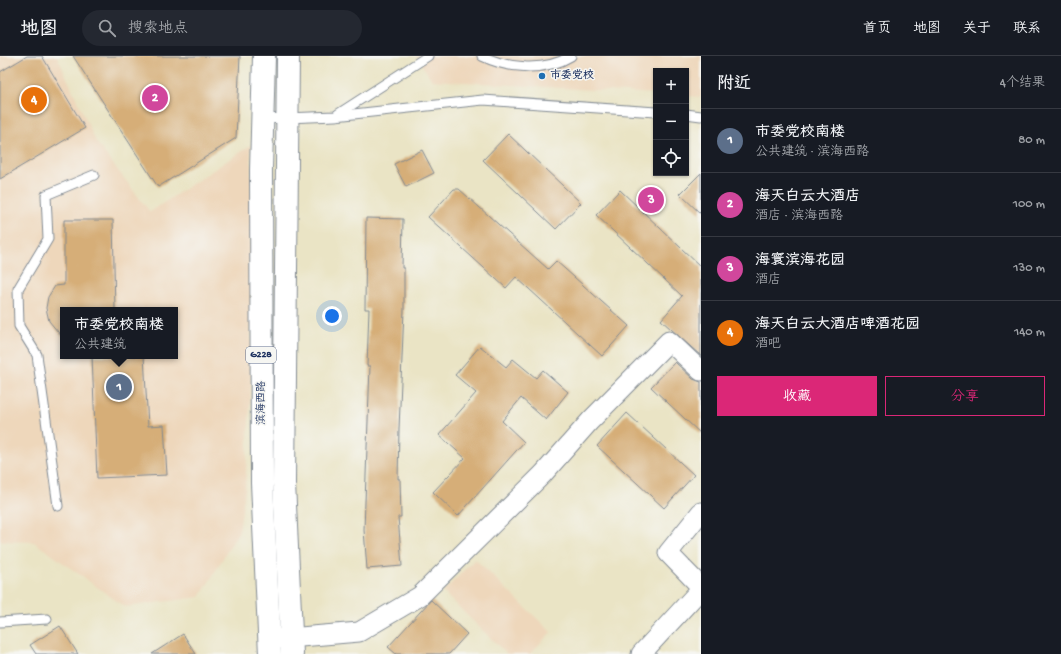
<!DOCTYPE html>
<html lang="zh">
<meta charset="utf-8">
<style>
:root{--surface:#171b24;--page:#242831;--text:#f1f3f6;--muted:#9ea1a6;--line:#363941;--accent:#db2777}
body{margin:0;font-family:"Gochi Hand","LXGW WenKai TC",sans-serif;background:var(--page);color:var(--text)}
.controls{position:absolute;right:12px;top:12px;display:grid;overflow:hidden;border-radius:0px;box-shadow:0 1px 3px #0004}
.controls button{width:36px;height:36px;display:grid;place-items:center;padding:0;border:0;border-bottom:1px solid var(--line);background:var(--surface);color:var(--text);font:20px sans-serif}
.you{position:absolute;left:332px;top:260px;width:14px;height:14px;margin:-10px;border:3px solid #fff;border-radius:50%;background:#1a73e8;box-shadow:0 0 0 6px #1a73e833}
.badge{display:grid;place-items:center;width:26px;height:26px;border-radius:50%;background:var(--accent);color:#fff;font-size:13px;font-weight:700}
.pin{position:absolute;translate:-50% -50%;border:2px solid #fff;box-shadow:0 1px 4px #0006}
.popup{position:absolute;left:60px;top:251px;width:118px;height:52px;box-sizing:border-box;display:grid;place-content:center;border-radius:0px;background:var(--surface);filter:drop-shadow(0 1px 3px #0005);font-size:13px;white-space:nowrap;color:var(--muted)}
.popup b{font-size:15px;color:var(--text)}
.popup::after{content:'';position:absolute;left:50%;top:100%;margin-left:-8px;border:8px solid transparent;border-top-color:var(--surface)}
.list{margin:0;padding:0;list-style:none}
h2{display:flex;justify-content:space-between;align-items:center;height:52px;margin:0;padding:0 16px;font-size:17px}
h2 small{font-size:13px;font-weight:400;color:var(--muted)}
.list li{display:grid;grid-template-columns:26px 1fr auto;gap:12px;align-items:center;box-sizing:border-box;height:64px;padding:0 16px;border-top:1px solid var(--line)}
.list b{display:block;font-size:15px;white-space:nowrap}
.list p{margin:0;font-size:13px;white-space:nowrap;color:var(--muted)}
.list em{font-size:13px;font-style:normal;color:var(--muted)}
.actions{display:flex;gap:8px;padding:12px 16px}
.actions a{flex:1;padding:9px 0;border:1px solid var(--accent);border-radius:0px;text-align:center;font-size:14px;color:var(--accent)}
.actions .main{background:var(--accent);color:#fff}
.icon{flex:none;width:22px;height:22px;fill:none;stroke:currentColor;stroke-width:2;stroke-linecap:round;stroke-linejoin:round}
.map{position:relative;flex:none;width:701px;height:598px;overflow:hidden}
header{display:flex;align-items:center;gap:24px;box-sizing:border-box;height:56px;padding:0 20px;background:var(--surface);border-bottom:1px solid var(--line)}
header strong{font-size:19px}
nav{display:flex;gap:22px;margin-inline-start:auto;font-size:14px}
.search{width:280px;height:36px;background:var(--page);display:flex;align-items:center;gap:10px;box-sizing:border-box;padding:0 14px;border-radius:22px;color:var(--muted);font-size:15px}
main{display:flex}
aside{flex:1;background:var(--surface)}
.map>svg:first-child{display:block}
.built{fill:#eed7bb;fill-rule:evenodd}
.building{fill:#d6ae78}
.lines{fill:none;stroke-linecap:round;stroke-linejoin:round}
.service-casing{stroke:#828a92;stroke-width:11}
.minor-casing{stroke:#828a92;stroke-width:21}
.trunk-casing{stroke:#828a92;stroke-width:24}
.service{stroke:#fff;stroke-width:9}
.minor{stroke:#fff;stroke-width:19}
.trunk{stroke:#fff;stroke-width:22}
.poi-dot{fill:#1f6fb2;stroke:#f6f6f2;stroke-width:1.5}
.labels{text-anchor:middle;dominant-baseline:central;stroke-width:3;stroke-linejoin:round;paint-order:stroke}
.shield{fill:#f6f6f2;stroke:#5d6b8a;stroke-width:1}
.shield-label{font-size:10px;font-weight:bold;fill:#1b2f5e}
.poi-label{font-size:11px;font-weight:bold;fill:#1b2f5e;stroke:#f6f6f2;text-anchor:start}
.street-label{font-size:11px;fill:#1b2f5e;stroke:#f6f6f2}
</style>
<header>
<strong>地图</strong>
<div class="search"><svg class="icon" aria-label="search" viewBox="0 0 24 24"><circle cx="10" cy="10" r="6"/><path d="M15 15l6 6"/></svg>搜索地点</div>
<nav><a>首页</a><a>地图</a><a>关于</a><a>联系</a></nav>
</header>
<main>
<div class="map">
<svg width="701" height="598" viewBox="0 0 701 598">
<rect width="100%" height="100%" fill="#f6f6f2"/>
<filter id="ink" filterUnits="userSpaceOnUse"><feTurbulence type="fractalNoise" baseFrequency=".025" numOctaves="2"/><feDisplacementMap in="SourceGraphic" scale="8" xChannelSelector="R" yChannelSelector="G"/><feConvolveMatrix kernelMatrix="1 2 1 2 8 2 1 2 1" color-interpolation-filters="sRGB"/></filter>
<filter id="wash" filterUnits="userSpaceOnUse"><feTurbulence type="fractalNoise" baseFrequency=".012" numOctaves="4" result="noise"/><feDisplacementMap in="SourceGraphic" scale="16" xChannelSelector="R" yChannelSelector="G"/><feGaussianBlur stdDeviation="0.9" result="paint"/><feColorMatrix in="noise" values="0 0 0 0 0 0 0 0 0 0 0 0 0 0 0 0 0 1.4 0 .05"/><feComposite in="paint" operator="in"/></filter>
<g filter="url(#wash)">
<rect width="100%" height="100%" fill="#eae4c5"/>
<g class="built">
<path d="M 0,0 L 57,0 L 96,86 L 150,156 L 251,89 L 251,331 L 245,434 L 239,475 L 200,541 L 125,551 L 34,486 L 0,485 ZM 63,254 L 175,254 L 175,300 L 63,300 Z"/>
<path d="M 416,0 L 701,0 L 701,41 L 686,40 L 686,15 L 656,15 L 656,38 L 432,24 Z"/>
<path d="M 475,503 L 551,576 L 530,598 L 507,598 L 443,536 Z"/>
</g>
<g id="blocks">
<g class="building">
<path d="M 27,0 L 42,0 L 85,72 L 0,123 L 0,16 Z"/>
<path d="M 73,0 L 240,0 L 236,82 L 158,131 Z"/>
<path d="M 508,78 L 581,147 L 556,173 L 483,104 Z"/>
<path d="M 422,94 L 434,117 L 406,131 L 394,108 Z"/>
<path d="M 701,117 L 701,158 L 680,138 Z"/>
<path d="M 454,133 L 459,133 L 548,213 L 556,205 L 629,270 L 602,300 L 516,221 L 506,232 L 428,161 Z"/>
<path d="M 620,134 L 701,211 L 701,300 L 661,264 L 682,240 L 596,159 Z"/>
<path d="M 366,162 L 403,163 L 402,212 L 404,212 L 404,254 L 399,373 L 398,423 L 400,423 L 401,461 L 398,461 L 402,510 L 367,513 L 364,474 L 370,310 L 367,310 L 369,253 L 365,253 Z"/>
<path d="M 64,164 L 113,164 L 115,254 L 63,254 L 63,282 L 49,265 L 46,252 L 48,241 L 55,230 L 64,229 Z"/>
<path d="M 480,290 L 506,311 L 513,303 L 536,322 L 543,314 L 568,336 L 546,364 L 521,342 L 502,365 L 524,386 L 458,460 L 433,436 L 465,402 L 439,379 L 476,337 L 455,319 Z"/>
<path d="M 92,300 L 144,300 L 148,370 L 164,369 L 167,419 L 97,422 Z"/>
<path d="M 675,306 L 693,323 L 701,326 L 701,378 L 651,331 Z"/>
<path d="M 627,357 L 694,419 L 664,452 L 597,390 Z"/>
<path d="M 431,544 L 467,578 L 449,598 L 396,598 L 388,591 Z"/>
<path d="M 60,570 L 78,598 L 36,598 L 30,589 Z"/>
<path d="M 183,578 L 196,598 L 152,598 Z"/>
</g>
</g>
</g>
<g filter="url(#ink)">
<use href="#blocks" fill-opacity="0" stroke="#828a92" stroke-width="1"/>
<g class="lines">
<g class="service-casing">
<g id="service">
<path d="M 482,0 C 509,13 545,16 571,0"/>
<path d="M 338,58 L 428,0"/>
<path d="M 686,58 L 701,60"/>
<path d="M 262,63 L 335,60 L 483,44 L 656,56"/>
<path d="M 58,450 L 37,299 L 19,270 L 18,233 L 48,183 L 46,139 L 94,119"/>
<path d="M 0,566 L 47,563"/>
</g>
</g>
<g class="minor-casing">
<g id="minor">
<path d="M 701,456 L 668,497 L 701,531"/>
<path d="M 277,583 L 359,576 L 420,540 L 543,418 L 590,365 L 669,285 L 701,315"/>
<path d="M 641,598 L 701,533"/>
</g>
</g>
<g class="trunk-casing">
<g id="trunk">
<path d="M 264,0 L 261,114 L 262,427 L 270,598"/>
<path d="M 288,0 L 284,427 L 292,598"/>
</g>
</g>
<use href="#service" class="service"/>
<use href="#minor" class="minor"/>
<use href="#trunk" class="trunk"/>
</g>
</g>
<circle class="poi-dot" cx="542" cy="20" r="4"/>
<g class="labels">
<rect class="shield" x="246" y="291" width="30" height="16" rx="3"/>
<g class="shield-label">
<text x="261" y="299">G228</text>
</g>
<g class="poi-label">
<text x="550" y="20">市委党校</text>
</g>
<g class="street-label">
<text transform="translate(262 347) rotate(-90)">滨海西路</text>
</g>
</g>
</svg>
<div class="controls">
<button>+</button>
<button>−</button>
<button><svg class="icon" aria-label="locate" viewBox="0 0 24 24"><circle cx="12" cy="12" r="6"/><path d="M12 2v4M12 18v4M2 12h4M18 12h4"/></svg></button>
</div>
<div class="you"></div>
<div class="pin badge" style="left:119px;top:331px;background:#5c6f8a">1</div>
<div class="popup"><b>市委党校南楼</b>公共建筑</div>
<div class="pin badge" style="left:155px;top:42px;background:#d1479c">2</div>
<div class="pin badge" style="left:651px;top:144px;background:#d1479c">3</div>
<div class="pin badge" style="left:34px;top:44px;background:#e8710a">4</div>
</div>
<aside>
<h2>附近<small>4个结果</small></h2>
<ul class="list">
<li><span class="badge" style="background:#5c6f8a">1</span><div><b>市委党校南楼</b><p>公共建筑 · 滨海西路</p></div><em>80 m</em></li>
<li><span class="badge" style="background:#d1479c">2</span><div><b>海天白云大酒店</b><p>酒店 · 滨海西路</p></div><em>100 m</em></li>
<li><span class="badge" style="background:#d1479c">3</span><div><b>海寰滨海花园</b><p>酒店</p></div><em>130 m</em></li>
<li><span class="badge" style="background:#e8710a">4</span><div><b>海天白云大酒店啤酒花园</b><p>酒吧</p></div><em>140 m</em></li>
</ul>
<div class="actions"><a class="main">收藏</a><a>分享</a></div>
</aside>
</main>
